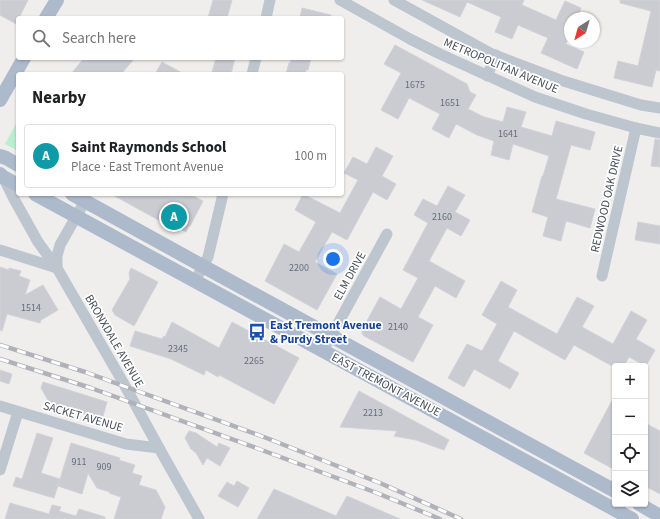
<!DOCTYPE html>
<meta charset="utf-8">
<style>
:root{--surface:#fff;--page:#f6f6f6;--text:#202124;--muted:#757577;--line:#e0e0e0;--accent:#1862de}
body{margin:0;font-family:"Source Sans 3",sans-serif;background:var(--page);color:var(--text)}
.controls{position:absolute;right:12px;bottom:12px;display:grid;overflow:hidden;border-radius:4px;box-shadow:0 1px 3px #0004}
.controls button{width:36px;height:36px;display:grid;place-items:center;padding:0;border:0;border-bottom:1px solid var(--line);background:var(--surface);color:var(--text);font:20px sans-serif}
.compass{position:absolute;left:564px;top:12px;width:36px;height:36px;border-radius:50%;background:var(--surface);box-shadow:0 1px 3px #0004;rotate:217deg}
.you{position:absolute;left:333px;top:259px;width:14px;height:14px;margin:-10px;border:3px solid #fff;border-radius:50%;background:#1a73e8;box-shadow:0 0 0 6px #1a73e833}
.badge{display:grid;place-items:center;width:26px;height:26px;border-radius:50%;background:var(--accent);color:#fff;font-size:13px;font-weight:700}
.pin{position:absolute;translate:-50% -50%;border:2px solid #fff;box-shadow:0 1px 4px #0006}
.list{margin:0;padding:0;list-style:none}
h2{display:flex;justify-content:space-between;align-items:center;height:52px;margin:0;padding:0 16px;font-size:17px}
h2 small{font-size:13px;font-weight:400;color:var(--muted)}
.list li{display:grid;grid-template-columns:26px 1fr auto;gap:12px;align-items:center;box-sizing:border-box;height:64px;margin:0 8px 8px;padding:0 8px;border:1px solid var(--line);border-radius:4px}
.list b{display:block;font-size:15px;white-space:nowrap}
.list p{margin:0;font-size:13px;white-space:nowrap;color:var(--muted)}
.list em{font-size:13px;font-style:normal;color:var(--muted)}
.icon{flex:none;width:22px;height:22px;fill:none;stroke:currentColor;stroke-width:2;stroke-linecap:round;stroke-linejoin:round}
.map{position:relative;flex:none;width:660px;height:519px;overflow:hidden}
.search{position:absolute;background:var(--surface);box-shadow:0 1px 3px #0004;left:16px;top:16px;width:328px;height:44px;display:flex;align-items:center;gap:10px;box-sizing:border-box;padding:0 14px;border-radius:4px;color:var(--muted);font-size:15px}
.panel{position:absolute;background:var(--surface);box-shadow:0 1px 3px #0004;left:16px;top:72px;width:328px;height:124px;border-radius:4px}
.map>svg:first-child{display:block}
.green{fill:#baeed2}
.building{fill:#caccd2;stroke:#d1d3d9}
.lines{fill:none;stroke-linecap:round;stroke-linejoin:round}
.minor{stroke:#bdc6cf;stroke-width:11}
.major{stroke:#acbacc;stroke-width:14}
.rail-casing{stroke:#afb2b8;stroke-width:4.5}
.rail{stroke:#fff;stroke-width:3;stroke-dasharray:9;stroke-linecap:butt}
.labels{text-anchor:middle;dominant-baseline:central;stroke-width:3.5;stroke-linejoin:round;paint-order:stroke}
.number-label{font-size:10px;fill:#666e78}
.street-label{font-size:12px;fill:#454f5a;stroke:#fff}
.transit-label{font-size:12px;font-weight:bold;fill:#164399;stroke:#fff;text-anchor:start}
</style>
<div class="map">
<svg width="660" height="519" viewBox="0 0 660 519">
<rect width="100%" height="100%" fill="#f0eded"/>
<path class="green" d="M 18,120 L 18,151 L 5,144 Z"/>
<g class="building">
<path d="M 0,0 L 28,0 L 19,18 L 18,18 L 16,24 L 0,15 Z"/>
<path d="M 213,0 L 232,0 L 227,18 L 208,18 Z"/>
<path d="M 422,0 L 524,0 L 522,5 L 556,20 L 565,1 L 581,8 L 577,18 L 570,18 L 570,34 L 566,44 L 584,52 L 577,69 L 541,53 L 548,38 L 518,25 L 512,39 L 495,32 L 501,17 L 467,2 L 460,17 Z"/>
<path d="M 620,0 L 660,0 L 660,71 L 656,70 L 652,87 L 614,78 L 618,61 L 638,66 L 651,11 L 620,3 Z"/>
<path d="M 302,8 L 331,15 L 331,18 L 300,18 Z"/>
<path d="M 395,45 L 467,84 L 470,92 L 476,95 L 468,109 L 484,117 L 503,122 L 507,107 L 526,112 L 521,127 L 552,136 L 556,121 L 595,132 L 590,150 L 571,145 L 556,199 L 595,209 L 590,228 L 566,221 L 561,241 L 543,236 L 548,217 L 532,212 L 542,176 L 543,176 L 549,156 L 513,144 L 509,160 L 491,155 L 494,141 L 477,135 L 456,124 L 449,138 L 432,129 L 440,114 L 409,98 L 398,119 L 381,110 L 401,73 L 384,64 Z"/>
<path d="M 84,58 L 135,58 L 121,74 L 71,74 Z"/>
<path d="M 216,58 L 235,58 L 231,74 L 220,74 L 212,72 Z"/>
<path d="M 292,58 L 311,58 L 308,70 L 306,70 L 305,74 L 286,74 L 289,63 L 290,63 Z"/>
<path d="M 162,62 L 184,74 L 155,74 Z"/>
<path d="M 655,139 L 660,140 L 660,167 L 651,166 Z"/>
<path d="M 376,147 L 393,156 L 382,176 L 396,184 L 387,200 L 373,192 L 347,240 L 332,232 L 315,262 L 337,274 L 317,310 L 265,281 L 284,244 L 299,252 L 316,222 L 295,210 L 303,194 L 340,213 L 358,180 L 344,173 L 353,157 L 367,164 Z"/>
<path d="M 448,186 L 465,195 L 455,212 L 470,220 L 461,236 L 447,228 L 429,261 L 465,281 L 456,298 L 435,286 L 418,317 L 433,325 L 413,362 L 364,336 L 362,333 L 362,330 L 380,297 L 401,309 L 418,278 L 403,270 L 428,223 L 414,215 L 423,199 L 437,206 Z"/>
<path d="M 111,194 L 190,194 L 203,201 L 190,226 L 189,226 L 186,232 L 175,226 L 173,228 Z"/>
<path d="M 638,222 L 660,226 L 660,244 L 635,240 Z"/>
<path d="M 0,267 L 9,270 L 9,268 L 21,271 L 19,276 L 30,280 L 25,295 L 43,285 L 58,310 L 41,320 L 40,323 L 7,314 L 2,331 L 0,330 Z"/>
<path d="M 131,268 L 158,282 L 134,326 L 115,315 L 112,310 L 130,279 L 129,273 Z"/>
<path d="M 501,281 L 517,290 L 508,307 L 557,334 L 577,297 L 594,306 L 582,327 L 613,344 L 631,311 L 647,320 L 636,339 L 655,350 L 646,366 L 629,357 L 624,366 L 612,366 L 574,345 L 565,360 L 514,331 L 498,361 L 519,373 L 510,389 L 474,369 L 464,387 L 448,378 L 467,344 L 482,351 L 497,324 L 482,315 Z"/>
<path d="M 172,322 L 219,348 L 232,322 L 299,358 L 274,404 L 219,375 L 218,377 L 206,370 L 204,375 L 171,359 L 130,346 L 135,331 L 162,339 L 164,336 L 165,337 Z"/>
<path d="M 0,370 L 12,374 L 9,384 L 0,381 Z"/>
<path d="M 43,382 L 107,402 L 102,420 L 50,404 L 41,388 Z"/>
<path d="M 359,391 L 449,440 L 444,450 L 416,440 L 394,436 L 397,431 L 340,427 Z"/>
<path d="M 615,395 L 615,470 L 584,453 Z"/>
<path d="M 645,423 L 660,431 L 660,494 L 645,486 Z"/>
<path d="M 189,431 L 196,433 L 217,447 L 219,443 L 230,448 L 220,466 L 207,458 L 203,465 L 196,453 L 191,449 L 185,438 Z"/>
<path d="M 37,433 L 53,438 L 41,473 L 60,479 L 54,498 L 13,486 L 16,477 L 22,479 Z"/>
<path d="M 71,443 L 120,458 L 119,460 L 135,465 L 132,473 L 142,476 L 139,485 L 156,490 L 165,507 L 161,519 L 114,519 L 121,497 L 109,493 L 110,492 L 97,488 L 88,473 L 82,494 L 58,486 Z"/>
<path d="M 237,481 L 249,488 L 238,507 L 218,496 L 227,482 L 234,486 Z"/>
<path d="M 274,489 L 336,516 L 347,496 L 400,519 L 257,519 Z"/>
<path d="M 10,503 L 49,514 L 52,505 L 61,507 L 59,511 L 76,516 L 79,509 L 105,517 L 105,519 L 5,519 Z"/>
</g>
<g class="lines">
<g class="minor">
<path d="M 340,0 L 410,39 L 440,54 L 535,97 L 586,114 L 636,128 L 660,133"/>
<path d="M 394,0 L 492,54 L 560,80 L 641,105 L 660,108"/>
<path d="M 266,18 L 270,0"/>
<path d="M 252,74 L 256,58"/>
<path d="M 487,76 L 496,55"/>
<path d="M 3,177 L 14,199 L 38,242 L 57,268 L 124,384 L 159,448 L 199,519"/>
<path d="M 0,250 L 57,268"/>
<path d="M 57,268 L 57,256 L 60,245 L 85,201"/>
<path d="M 602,276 L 636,128"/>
<path d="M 195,281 L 208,257 L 223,194"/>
<path d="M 323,351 L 387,234"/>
<path d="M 0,406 L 126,444 L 159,448"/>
<path d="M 0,470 L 18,412"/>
</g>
<g class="major">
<path d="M 46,18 L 57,0"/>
<path d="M 0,100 L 24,58"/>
<path d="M 0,156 L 6,158 L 18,165"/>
<path d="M 0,174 L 3,177 L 18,185"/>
<path d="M 35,194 L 632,519"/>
<path d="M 72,194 L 219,275 L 615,491"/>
<path d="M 639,504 L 660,516"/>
</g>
<g class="rail-casing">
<g id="rail">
<path d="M 0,345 L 85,372 L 264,437 L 380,483 L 461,519"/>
<path d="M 0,359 L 91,388 L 259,449 L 377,493 L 440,519"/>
</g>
</g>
<use href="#rail" class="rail"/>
</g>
<defs>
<g id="bus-bare" transform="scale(1.38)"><path d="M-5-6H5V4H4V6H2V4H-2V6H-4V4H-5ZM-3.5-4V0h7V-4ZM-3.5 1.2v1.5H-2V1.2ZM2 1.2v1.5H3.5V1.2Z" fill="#1a4fb4" stroke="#fff" stroke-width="2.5" paint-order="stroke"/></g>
</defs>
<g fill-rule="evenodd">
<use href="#bus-bare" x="257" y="332"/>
</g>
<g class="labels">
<g class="number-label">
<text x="415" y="85">1675</text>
<text x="450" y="103">1651</text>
<text x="508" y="134">1641</text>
<text x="442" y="217">2160</text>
<text x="299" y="268">2200</text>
<text x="31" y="308">1514</text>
<text x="398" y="327">2140</text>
<text x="178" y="349">2345</text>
<text x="254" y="361">2265</text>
<text x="373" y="413">2213</text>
<text x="79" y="462">911</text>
<text x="104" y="467">909</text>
</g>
<g class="street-label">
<text transform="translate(501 66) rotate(23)">METROPOLITAN AVENUE</text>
<text transform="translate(607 199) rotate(-77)">REDWOOD OAK DRIVE</text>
<text transform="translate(350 276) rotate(-61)">ELM DRIVE</text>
<text transform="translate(114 341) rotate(60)">BRONXDALE AVENUE</text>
<text transform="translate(386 385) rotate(28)">EAST TREMONT AVENUE</text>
<text transform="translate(83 417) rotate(16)">SACKET AVENUE</text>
</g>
<g class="transit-label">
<text x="270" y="325">East Tremont Avenue<tspan x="270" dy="14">&amp; Purdy Street</tspan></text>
</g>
</g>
</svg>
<div class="controls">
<button>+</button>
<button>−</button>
<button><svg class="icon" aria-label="locate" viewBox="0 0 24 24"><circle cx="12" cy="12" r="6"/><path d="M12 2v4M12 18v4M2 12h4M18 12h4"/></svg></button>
<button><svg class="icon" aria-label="layers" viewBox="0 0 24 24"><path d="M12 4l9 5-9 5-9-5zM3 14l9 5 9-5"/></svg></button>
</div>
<svg class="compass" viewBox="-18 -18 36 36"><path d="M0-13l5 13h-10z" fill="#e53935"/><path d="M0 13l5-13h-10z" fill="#757577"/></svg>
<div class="you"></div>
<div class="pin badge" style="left:174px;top:217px;background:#0f9aa8">A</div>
<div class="search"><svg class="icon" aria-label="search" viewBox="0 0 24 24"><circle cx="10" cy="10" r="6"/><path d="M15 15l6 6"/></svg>Search here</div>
<section class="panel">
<h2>Nearby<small></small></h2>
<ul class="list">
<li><span class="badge" style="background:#0f9aa8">A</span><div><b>Saint Raymonds School</b><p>Place · East Tremont Avenue</p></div><em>100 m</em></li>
</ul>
</section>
</div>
